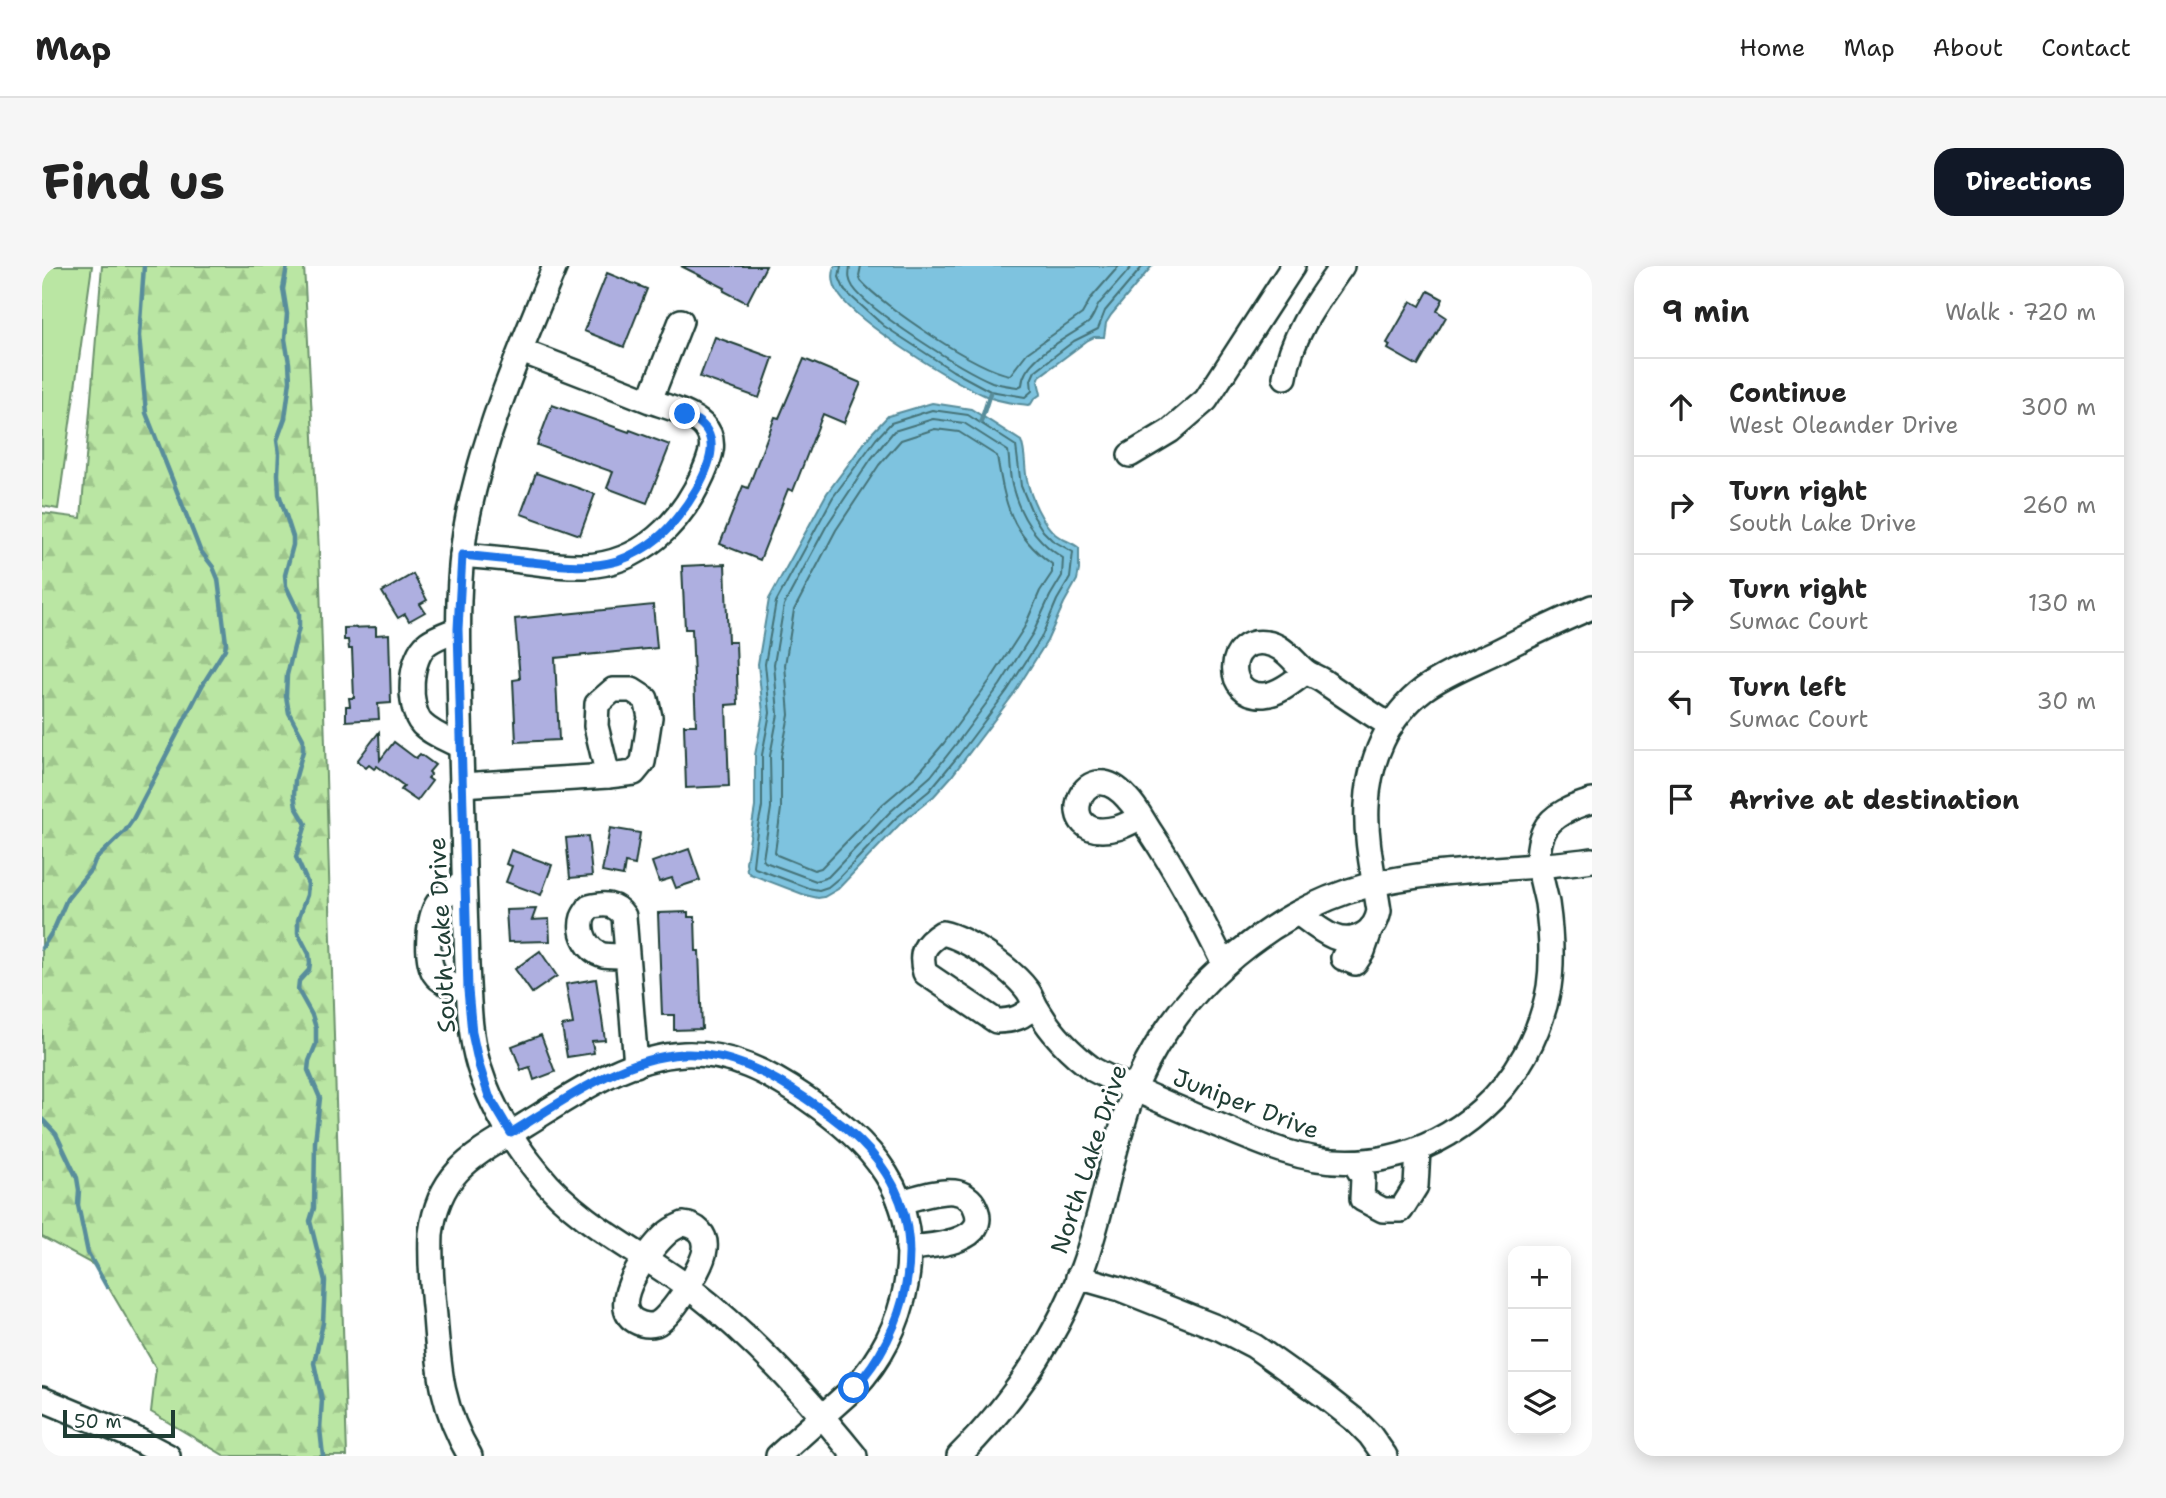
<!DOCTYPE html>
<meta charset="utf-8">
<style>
:root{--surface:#fff;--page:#f6f6f6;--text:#222;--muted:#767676;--line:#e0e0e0;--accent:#111827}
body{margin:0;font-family:"Shantell Sans",sans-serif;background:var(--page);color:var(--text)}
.controls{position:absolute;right:21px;bottom:21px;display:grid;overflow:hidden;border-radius:14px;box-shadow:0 4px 18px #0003}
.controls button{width:63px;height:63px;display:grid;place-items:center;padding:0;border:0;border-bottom:2px solid var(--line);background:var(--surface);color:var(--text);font:35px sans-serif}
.scale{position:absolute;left:21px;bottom:18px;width:112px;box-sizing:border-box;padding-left:7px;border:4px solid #1f3d34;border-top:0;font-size:19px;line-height:24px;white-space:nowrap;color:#1f3d34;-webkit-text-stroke:5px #fff;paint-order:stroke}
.stop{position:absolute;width:21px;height:21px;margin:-16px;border:5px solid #1a73e8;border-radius:50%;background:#fff}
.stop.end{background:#1a73e8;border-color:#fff;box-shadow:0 2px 7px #0008}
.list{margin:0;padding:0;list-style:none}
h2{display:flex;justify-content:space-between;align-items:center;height:91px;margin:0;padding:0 28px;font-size:30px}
h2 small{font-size:23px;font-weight:400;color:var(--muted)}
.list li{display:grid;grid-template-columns:46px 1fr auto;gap:21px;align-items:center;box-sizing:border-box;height:98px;padding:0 28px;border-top:2px solid var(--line)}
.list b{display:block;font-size:26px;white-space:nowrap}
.list p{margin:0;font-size:23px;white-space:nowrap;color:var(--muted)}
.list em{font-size:23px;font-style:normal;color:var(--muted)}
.icon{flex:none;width:38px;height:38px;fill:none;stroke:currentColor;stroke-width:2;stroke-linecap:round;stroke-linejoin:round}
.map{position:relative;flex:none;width:1550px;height:1190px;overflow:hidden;border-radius:21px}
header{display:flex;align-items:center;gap:42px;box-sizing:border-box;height:98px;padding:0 35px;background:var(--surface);border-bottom:2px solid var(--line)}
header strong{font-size:33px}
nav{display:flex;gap:38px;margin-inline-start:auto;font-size:24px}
.intro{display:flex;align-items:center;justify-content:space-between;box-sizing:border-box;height:168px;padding:0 42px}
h1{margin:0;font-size:49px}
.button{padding:18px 32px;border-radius:21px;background:var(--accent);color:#fff;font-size:24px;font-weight:700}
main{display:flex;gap:42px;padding:0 42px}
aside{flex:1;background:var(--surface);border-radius:21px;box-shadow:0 4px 18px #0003}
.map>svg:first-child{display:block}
.forest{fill:url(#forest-firs);stroke:#6c926c;stroke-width:2}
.park{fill:#bae6a3;stroke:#6c926c;stroke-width:2}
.water{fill:#7ec3df;stroke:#588d9b;stroke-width:2}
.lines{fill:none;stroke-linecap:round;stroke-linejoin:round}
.shore{stroke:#457378;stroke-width:2}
.stream{stroke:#588d9b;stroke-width:4.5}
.building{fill:#aeafe0;stroke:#1f3d34;stroke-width:2}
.minor-casing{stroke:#1f3d34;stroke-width:28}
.minor{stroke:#fff;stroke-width:23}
.route{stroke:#1a73e8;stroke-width:9}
.labels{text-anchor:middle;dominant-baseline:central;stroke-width:6;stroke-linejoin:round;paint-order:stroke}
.street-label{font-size:24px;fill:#1f3d34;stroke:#fff}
</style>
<header>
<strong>Map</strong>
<nav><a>Home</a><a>Map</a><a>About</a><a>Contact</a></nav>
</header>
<div class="intro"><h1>Find us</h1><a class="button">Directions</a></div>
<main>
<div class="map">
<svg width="1550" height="1190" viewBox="0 0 1550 1190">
<defs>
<pattern id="forest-firs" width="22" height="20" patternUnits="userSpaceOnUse" patternTransform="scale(1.75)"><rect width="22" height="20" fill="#bae6a3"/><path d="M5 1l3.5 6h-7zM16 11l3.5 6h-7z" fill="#9fc68d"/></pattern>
</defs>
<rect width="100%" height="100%" fill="#fff"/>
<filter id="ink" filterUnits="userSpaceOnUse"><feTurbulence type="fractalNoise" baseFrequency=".0143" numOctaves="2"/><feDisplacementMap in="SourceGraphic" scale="14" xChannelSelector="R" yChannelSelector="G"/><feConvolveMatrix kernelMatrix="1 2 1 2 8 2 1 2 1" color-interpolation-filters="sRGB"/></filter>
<g filter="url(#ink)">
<path class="forest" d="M 60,0 L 262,0 L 277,285 L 305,1190 L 183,1190 L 109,1146 L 114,1102 L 54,1000 L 0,971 L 0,247 L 39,252 Z"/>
<path class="park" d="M 0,0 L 50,0 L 16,243 L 0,240 Z"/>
<g class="water">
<path d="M 793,0 L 1110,0 L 1069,49 L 1064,57 L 1062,71 L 1052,71 L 1046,74 L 998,110 L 996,115 L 999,128 L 992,133 L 989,138 L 986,139 C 972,137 956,136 944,130 C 910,115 818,59 798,30 C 791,20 789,11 793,0 Z"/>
<path d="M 890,137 L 929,143 L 979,175 C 984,187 982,201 985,214 C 989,232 999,255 1013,268 C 1020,274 1030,276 1037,282 L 1037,304 L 1035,314 L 1022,337 L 1005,375 L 971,429 L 909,511 L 892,530 L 859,557 L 796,623 L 782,631 L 776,632 L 763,629 L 708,608 L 705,605 L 704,596 L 713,541 L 713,489 L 721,447 L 716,398 L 727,333 L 785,227 L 829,168 L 846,150 Z"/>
</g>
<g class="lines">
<g class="shore">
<path d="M 799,0 L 797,11 L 803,25 L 842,60 L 911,105 L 948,125 L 983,131 L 990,125 L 989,114 L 993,105 L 1032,75 L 1056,63 L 1063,45 L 1101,0"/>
<path d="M 808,0 C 807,9 806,13 811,21 C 827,45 921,104 950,116 C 958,119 968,120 976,121 L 980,119 C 981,92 1026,72 1046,57 C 1051,53 1053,44 1057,38 C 1068,25 1080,13 1090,0"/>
<path d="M 819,0 L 817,10 L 819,15 C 842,41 934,103 968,109 L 985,87 L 1040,48 L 1049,32 L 1077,0"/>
<path d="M 890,144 L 926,149 L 974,180 L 979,220 L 992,251 L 1001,265 L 1010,274 L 1031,286 L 1028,312 L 1015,334 L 999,372 L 965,425 L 917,489 L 887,525 L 854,552 L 798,611 L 786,621 L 777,624 L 766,622 L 713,602 L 711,599 L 715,565 L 720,541 L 720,489 L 728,447 L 723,398 L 734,336 L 791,231 L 834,173 L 849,157 Z"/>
<path d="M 891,153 L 922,157 L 966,185 C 968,197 967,210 971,223 C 979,252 995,276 1021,292 L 1020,310 L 1008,330 L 991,367 L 958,419 L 918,473 L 889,510 L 848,546 L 786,611 L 774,615 L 723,596 L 721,593 L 729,542 L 728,490 L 736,448 L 732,398 L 742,339 L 785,259 L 829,193 L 852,165 Z"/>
<path d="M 893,163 L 917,166 L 955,190 C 963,237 968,268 1010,298 L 1010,307 L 998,325 L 982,362 L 949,413 L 902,477 L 874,510 L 841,538 L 779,602 L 772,604 L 735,589 L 733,586 L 739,543 L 739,490 L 747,449 L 743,399 L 752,344 L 794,264 L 837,199 L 859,174 Z"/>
</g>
<g class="stream">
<path d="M 245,0 L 241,23 L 245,48 L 243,73 L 247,97 L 248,115 L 243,152 L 235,174 L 237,188 L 236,208 L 237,228 L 251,271 L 251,279 L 243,309 L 244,320 L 257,347 L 257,361 L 245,409 L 244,430 L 247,447 L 261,473 L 261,485 L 253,514 L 252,529 L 254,541 L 264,558 L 254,591 L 266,618 L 265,629 L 256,654 L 256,667 L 267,688 L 268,697 L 267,704 L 257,715 L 256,724 L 270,749 L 274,762 L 274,778 L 267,795 L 266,804 L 278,832 L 273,876 L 272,942 L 268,955 L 283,1015 L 281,1057 L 272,1097 L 280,1134 L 278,1163 L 281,1190"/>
<path d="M 939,155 L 948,127"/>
<path d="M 0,682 L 12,663 L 25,633 L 50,602 L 53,594 L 83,565 L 90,555 L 161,418 L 183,383 L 184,377 L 176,313 L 171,301 L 158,284 L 153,271 L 104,147 L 97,70 L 102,0"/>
<path d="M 0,853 L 14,868 L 35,912 L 37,924 L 36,939 L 46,987 L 65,1021"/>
</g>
</g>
<g class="building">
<path d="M 639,0 L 724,0 L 705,37 L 682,25 L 683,22 Z"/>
<path d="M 565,7 L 605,23 L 582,81 L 542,65 Z"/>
<path d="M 1386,25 L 1401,33 L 1395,45 L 1404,51 L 1376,100 L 1346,83 L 1348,79 L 1345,77 L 1369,35 L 1378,40 Z"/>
<path d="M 673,71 L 731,92 L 717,132 L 658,111 Z"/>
<path d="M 762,93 L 819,117 L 802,157 L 781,148 L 751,225 L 746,223 L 718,294 L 678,278 L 701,220 L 706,222 L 733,151 L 737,152 Z"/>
<path d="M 510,139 L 587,166 L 588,164 L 628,179 L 605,237 L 565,222 L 571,206 L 495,179 Z"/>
<path d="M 494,207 L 553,228 L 538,269 L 479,248 Z"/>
<path d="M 683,298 L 686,376 L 694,376 L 696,438 L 684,439 L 687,520 L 644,522 L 642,459 L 654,459 L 650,363 L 643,363 L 640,300 Z"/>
<path d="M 371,308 L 385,334 L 378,338 L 383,346 L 367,355 L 363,348 L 356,352 L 340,326 Z"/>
<path d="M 611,339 L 615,382 L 513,392 L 517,474 L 474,476 L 471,414 L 478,413 L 473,353 Z"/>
<path d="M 334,361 L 334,369 L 347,368 L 349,437 L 336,438 L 337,453 L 304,455 L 304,440 L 308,440 L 307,432 L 312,432 L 310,383 L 307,383 L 306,374 L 302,374 L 302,362 Z"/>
<path d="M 337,466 L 338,494 L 352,476 L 372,491 L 374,492 L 378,488 L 393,499 L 387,506 L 389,508 L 386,512 L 390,515 L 375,535 L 359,524 L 362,520 L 335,500 L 332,503 L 327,499 L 324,502 L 315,495 Z"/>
<path d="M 568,562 L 598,567 L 593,599 L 583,597 L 581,610 L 560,606 Z"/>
<path d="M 546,570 L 550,610 L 528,612 L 524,572 Z"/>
<path d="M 647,583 L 658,614 L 634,622 L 630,612 L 617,616 L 610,596 Z"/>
<path d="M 469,584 L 510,599 L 499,629 L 464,616 L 470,600 L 464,598 Z"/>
<path d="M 494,643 L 490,654 L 507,653 L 508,675 L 466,676 L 464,644 Z"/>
<path d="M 646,646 L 646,651 L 653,651 L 654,685 L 657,685 L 660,763 L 632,764 L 632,749 L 620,749 L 616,647 Z"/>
<path d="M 498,685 L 515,710 L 490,727 L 473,703 Z"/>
<path d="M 554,713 L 563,774 L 550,775 L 552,787 L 525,791 L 520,760 L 531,758 L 524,718 Z"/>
<path d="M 499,769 L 513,806 L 492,814 L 488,801 L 479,804 L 470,780 Z"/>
</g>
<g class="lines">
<g class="minor-casing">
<g id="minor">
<path d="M 513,0 C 477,86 439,174 423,266 C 416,312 416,357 417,403 C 418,470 421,536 422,603 C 423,635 424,667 425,699 C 427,733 427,768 437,801 C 449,839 471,877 497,908 C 537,958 599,986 650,1024 C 712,1072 764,1129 813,1190"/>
<path d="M 1243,111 C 1249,69 1276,34 1300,0"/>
<path d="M 608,134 L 639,55"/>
<path d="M 1088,189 L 1128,165 L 1164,134 L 1251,0"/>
<path d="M 420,289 C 439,291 459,292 478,295 C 499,297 520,301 542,300 C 599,298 639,257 661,208 C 668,192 676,174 661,159 C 647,146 625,141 608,135 C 565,118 522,101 479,85"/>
<path d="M 416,363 C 406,367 394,371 386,377 C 367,391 365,441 380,458 C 390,468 406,474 418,480"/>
<path d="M 1264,406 C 1252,415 1237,428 1222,429 C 1182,431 1183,371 1224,377 C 1241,379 1250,394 1263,405 C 1268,409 1275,411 1281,415 C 1304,431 1326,446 1349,460"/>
<path d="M 571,424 L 590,424 L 604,433 L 608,451 L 601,496 L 592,507 L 566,510 L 554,460 L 555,438 Z"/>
<path d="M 419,519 L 566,510"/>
<path d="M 1099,551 C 1091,555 1083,560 1075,562 C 1007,579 1039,480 1085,532 C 1095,542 1101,555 1109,567 C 1137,609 1160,653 1182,698"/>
<path d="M 422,616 C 413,622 403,629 396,637 C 386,651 383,691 392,707 C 399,718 415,721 426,724"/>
<path d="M 1256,647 C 1275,661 1298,684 1322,668 C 1331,663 1335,655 1337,645 C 1332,611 1323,574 1325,539 C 1327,495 1345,451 1382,423 C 1404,407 1433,396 1458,384 C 1488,369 1519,354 1550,341"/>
<path d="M 1311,673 L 1301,692 L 1313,697 L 1321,685 L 1329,662"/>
<path d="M 585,690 C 578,690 569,690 561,689 C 546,685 536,667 541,651 C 541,650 547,642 547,641 C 562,637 573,637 582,650 L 594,799"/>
<path d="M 993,739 C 981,751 972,755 954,755 L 883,707 C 877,687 882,678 900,667 C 925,672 970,703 986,725 C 990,731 992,738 996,744 C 1010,768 1030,788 1052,804 C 1086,822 1123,836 1159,852 C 1186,863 1214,876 1242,885 C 1312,908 1384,893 1439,844 C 1474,813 1499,768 1507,721 C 1511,694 1509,665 1505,637 C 1500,612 1490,590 1502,565 C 1510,548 1533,540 1550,535"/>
<path d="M 1312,896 L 1321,911 L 1320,933 L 1341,944 L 1359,944 L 1374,920 L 1376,884"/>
<path d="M 858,936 C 875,932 895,924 912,926 C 921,927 930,933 933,941 C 950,977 887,980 866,982"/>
<path d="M 641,958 C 654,959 665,968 663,983 C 662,999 629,1052 614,1058 C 607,1060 600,1059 593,1055 C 565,1038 607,984 623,969 C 628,964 634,961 641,958 Z"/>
<path d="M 1036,1011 L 1078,1023 L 1179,1063 L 1212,1080 L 1281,1129 L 1314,1155 L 1328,1169 L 1343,1190"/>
<path d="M 0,1133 L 84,1168 L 126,1190"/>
<path d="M 428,1190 C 399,1141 397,1104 393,1050 C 390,1023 388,995 389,968 C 397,904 433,889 484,858 C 531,829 584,791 642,788 C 688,786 727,807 764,832 C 794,853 824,876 844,908 C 887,975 865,1066 812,1122 L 736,1190"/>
<path d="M 917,1190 C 971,1136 1014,1073 1041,1001 C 1061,946 1069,888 1089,833 C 1124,734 1223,646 1324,620 C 1398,601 1475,605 1550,594"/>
</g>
</g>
<use href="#minor" class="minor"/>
</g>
</g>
<g class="lines" filter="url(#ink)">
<path class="route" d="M 643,148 C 653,153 663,158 667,169 C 679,196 638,253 617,271 C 605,281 590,290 575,295 C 544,304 511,298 479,295 C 459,293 440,291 420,289 L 416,363 L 426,724 L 430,767 L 437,799 L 447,830 L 469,867 C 521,835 578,792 641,788 C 687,786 726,807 763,832 C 794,853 824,875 844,907 C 888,975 864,1066 812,1122"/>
</g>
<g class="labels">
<g class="street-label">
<text transform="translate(400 669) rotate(-93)">South Lake Drive</text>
<text transform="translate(1204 838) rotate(21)">Juniper Drive</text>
<text transform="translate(1047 893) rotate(-72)">North Lake Drive</text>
</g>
</g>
</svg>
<div class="controls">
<button>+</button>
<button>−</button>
<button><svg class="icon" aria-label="layers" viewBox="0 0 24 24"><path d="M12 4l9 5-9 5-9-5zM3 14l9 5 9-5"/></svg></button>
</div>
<div class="scale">50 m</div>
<div class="stop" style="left:812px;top:1122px"></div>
<div class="stop end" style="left:643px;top:148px"></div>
</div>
<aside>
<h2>9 min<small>Walk · 720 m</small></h2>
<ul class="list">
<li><svg class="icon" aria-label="ahead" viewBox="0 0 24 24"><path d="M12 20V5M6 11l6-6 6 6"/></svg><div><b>Continue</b><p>West Oleander Drive</p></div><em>300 m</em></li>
<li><svg class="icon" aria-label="right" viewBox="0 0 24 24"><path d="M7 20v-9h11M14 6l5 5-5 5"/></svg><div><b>Turn right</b><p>South Lake Drive</p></div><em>260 m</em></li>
<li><svg class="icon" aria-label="right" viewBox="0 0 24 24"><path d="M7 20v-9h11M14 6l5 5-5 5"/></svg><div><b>Turn right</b><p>Sumac Court</p></div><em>130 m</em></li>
<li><svg class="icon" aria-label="left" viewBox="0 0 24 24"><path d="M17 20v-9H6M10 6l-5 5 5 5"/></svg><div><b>Turn left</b><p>Sumac Court</p></div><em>30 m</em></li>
<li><svg class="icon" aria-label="arrive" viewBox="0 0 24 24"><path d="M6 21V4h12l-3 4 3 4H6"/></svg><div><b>Arrive at destination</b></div></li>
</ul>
</aside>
</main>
